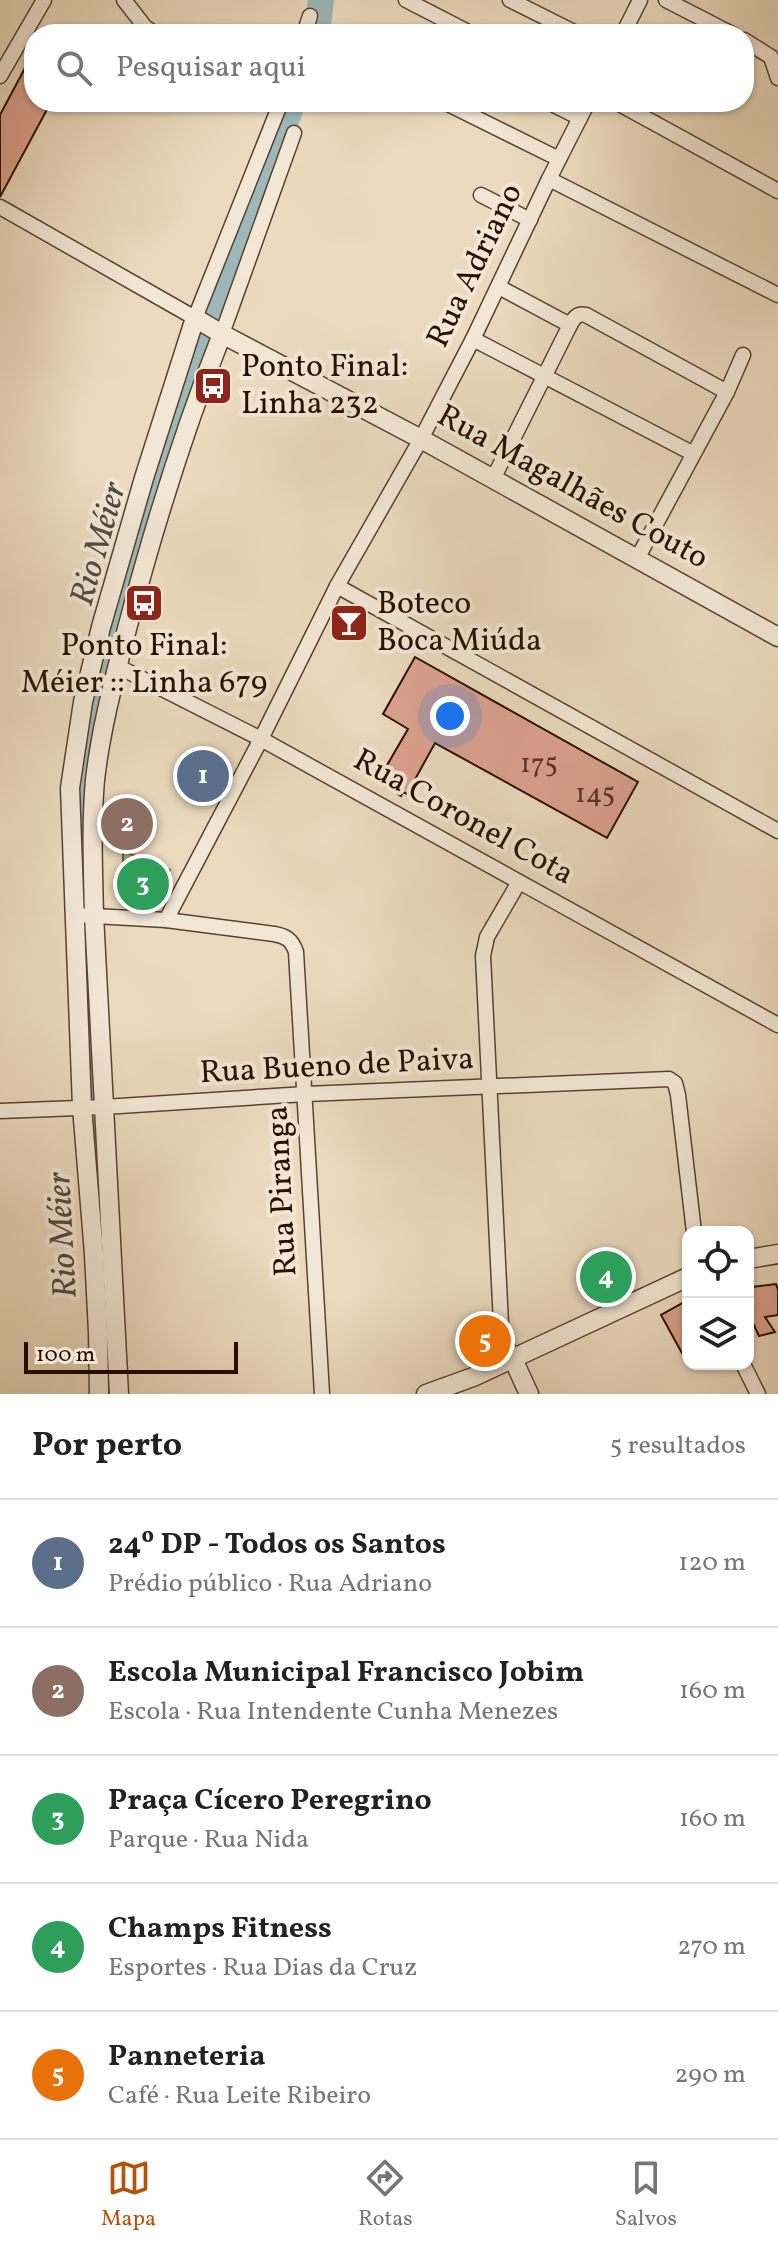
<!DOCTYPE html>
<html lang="pt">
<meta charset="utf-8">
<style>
:root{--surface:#fff;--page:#f2f2f2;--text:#222;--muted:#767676;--line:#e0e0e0;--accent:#b45309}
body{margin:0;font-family:Vollkorn,serif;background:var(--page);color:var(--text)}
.controls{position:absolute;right:24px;bottom:24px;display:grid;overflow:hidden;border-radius:16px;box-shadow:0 2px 6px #0004}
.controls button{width:72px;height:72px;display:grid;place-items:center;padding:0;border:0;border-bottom:2px solid var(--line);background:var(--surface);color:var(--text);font:40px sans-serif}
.scale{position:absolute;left:24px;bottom:20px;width:214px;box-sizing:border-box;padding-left:8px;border:4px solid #290f02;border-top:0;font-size:22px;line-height:28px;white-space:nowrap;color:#290f02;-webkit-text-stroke:6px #f2e7d5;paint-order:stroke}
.you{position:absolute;left:450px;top:716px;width:28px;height:28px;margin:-20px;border:6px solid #fff;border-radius:50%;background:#1a73e8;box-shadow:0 0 0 12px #1a73e833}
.badge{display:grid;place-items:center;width:52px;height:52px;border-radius:50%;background:var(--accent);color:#fff;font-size:26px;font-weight:700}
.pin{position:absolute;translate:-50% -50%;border:4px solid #fff;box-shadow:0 2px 8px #0006}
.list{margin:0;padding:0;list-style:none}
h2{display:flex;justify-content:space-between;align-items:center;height:104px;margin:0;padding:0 32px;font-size:34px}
h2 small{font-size:26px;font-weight:400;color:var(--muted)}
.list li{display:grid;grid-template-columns:52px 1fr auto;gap:24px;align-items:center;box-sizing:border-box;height:128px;padding:0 32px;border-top:2px solid var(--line)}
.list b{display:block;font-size:30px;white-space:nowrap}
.list p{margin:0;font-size:26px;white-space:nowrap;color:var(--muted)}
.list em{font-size:26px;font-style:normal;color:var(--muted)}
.icon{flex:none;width:44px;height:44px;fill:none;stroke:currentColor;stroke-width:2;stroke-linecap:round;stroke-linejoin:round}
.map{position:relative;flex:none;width:778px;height:1394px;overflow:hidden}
.search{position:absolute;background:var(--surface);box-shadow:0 2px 6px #0004;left:24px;right:24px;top:24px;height:88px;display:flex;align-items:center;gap:20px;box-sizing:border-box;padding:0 28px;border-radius:32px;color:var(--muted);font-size:30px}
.sheet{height:744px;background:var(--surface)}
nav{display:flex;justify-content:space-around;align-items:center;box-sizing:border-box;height:112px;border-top:2px solid var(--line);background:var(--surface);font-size:22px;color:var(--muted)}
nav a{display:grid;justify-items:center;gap:4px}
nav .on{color:var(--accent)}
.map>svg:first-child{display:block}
.green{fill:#b7c091;stroke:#70684a;stroke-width:2}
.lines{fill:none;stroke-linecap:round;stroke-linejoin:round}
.river{stroke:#9cb8bb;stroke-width:26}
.building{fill:#dca28f;stroke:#290f02;stroke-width:2}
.minor-casing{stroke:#5a4231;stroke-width:17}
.tertiary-casing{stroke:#5a4231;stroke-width:21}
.minor{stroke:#f2e7d5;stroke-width:14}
.tertiary{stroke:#f2e7d5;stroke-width:18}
.labels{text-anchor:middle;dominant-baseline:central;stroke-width:8;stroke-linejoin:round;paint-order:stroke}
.number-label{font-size:28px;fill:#563425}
.street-label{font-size:32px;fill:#290f02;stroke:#f2e7d5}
.poi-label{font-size:32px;fill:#290f02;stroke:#f2e7d5;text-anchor:start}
.water-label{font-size:34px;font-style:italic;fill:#514a43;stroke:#f2e7d5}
</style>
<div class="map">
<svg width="778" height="1394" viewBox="0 0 778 1394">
<rect width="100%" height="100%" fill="#ebdabe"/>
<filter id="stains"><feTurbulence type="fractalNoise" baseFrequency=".0025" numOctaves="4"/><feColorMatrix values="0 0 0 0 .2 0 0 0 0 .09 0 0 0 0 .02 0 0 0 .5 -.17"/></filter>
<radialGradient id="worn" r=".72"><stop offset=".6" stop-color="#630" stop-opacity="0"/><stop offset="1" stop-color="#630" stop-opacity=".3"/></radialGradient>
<path class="green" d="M 123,851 L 170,870 L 157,898 L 123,897 Z"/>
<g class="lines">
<g class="river">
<path d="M 317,34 L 321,0"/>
<path d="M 215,313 L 293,102"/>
<path d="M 80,821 C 81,744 102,668 123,594 C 147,508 174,424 205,340"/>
<path d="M 87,952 L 93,1092"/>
<path d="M 94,1121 L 100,1231"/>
<path d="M 106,1350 L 108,1394"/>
</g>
</g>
<g class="building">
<path d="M 34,51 L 34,102 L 51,102 L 0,197 L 0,115 Z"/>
<path d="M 415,657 L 638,782 L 607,838 L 435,743 L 407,794 L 403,792 L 401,796 L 380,783 L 382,780 L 379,779 L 408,729 L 383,714 Z"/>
<path d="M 776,1284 L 778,1290 L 778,1315 L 765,1317 L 775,1332 L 759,1336 L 748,1312 L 748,1292 L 752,1290 L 752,1287 Z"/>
<path d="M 688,1300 L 688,1364 L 661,1315 Z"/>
</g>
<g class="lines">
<g class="minor-casing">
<g id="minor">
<path d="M 124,0 L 145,27 L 155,34"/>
<path d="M 406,0 L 472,34"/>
<path d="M 510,0 L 578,34"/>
<path d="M 666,0 L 732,34"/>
<path d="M 304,34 L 310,16"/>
<path d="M 623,34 L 640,0"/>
<path d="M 744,40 L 771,57 L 778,78"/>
<path d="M 0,76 L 44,0"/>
<path d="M 444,102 L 559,159"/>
<path d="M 548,102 L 580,118"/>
<path d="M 616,102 L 778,191"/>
<path d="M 549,179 L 778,295"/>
<path d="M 481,195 L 530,220"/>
<path d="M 0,207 L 195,318 L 281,102"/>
<path d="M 499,287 L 570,325 C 574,318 577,313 586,315 L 727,392"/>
<path d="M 222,334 L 294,133"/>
<path d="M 473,339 L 692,453"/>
<path d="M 493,479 L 570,325"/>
<path d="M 637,559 L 727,392 L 743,355"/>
<path d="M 337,586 L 778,831"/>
<path d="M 117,666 L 261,739 L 778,1025"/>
<path d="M 76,915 L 166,920 L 274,934 C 286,936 292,940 296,952 L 322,1394"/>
<path d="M 166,920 L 261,739 L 337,586 L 421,439 L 473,339 L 549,179 L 588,102"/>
<path d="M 0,1111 L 104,1107 L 306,1094 L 669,1079 L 675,1083 L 678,1095 L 694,1232"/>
<path d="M 513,1359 L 505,1342 L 501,1324 L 483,956 L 487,937 L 519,882"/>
<path d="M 743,1364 L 758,1394"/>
</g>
</g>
<g class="tertiary-casing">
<g id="tertiary">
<path d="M 748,1259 L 778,1254"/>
<path d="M 513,1359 L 529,1394"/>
<path d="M 99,1394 L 98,1332 L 94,1254 L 82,1107 L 70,788 L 83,702 L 101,627 L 144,478 L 195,318 L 222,334 L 421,439 L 778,637"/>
<path d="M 119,1394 L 94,915 C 93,870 91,825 95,780 C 101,727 115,676 128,625 C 154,526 184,430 222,334"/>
<path d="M 426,1394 L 473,1377 L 688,1277"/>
</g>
</g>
<use href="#minor" class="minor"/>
<use href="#tertiary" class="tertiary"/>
</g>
<defs>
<g id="bus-square" transform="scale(2)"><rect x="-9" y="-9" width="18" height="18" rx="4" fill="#8f2418" stroke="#f2e7d5"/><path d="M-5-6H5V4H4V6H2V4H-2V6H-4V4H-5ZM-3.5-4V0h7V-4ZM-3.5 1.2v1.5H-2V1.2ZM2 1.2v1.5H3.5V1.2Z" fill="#fff"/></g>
<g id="bar-square" transform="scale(2)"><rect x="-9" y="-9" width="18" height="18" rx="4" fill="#8f2418" stroke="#f2e7d5"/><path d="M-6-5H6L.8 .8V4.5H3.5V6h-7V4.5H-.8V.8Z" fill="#fff"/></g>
</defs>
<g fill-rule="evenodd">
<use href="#bus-square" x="213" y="386"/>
<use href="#bus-square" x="144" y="603"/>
<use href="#bar-square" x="349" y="623"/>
</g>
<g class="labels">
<g class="number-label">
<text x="539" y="764">175</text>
<text x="595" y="794">145</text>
</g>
<g class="street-label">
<text transform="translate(476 266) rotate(-64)">Rua Adriano</text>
<text transform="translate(572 488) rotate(29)">Rua Magalhães Couto</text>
<text transform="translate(463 818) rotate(29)">Rua Coronel Cota</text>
<text transform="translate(337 1067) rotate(-3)">Rua Bueno de Paiva</text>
<text transform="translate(283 1191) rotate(-93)">Rua Piranga</text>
</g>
<g class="poi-label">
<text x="241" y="368">Ponto Final:<tspan x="241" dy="37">Linha 232</tspan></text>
<text x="377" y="605">Boteco<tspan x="377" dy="37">Boca Miúda</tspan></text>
<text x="144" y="647" text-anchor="middle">Ponto Final:<tspan x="144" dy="37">Méier :: Linha 679</tspan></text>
</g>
<g class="water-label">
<text transform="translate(100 544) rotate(-74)">Rio Méier</text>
<text transform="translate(64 1235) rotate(-93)">Rio Méier</text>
</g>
</g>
<rect width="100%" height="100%" filter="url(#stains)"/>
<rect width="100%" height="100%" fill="url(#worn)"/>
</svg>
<div class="controls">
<button><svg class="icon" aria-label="locate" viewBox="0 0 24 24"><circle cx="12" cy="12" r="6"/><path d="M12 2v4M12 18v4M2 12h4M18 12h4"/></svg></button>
<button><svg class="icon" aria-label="layers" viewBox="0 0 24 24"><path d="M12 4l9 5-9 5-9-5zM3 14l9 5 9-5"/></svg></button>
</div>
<div class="scale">100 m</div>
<div class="you"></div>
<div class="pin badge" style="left:203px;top:776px;background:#5c6f8a">1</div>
<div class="pin badge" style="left:127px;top:824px;background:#8d6e63">2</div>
<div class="pin badge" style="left:143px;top:884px;background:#2e9e5b">3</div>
<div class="pin badge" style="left:606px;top:1277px;background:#2e9e5b">4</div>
<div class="pin badge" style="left:485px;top:1341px;background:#e8710a">5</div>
<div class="search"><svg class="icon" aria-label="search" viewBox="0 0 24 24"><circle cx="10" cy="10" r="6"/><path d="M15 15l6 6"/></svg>Pesquisar aqui</div>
</div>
<section class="sheet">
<h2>Por perto<small>5 resultados</small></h2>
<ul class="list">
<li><span class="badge" style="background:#5c6f8a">1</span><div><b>24º DP - Todos os Santos</b><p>Prédio público · Rua Adriano</p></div><em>120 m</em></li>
<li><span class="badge" style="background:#8d6e63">2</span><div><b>Escola Municipal Francisco Jobim</b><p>Escola · Rua Intendente Cunha Menezes</p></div><em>160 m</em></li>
<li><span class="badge" style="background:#2e9e5b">3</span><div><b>Praça Cícero Peregrino</b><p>Parque · Rua Nida</p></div><em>160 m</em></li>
<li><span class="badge" style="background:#2e9e5b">4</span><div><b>Champs Fitness</b><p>Esportes · Rua Dias da Cruz</p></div><em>270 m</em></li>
<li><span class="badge" style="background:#e8710a">5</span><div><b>Panneteria</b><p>Café · Rua Leite Ribeiro</p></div><em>290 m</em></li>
</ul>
</section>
<nav>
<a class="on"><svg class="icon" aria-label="map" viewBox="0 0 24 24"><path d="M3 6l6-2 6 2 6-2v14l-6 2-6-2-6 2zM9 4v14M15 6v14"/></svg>Mapa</a>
<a><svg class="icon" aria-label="directions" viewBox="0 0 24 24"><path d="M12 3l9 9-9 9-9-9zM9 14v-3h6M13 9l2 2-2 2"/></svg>Rotas</a>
<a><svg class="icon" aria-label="saved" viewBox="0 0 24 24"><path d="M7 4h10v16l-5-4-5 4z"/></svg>Salvos</a>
</nav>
